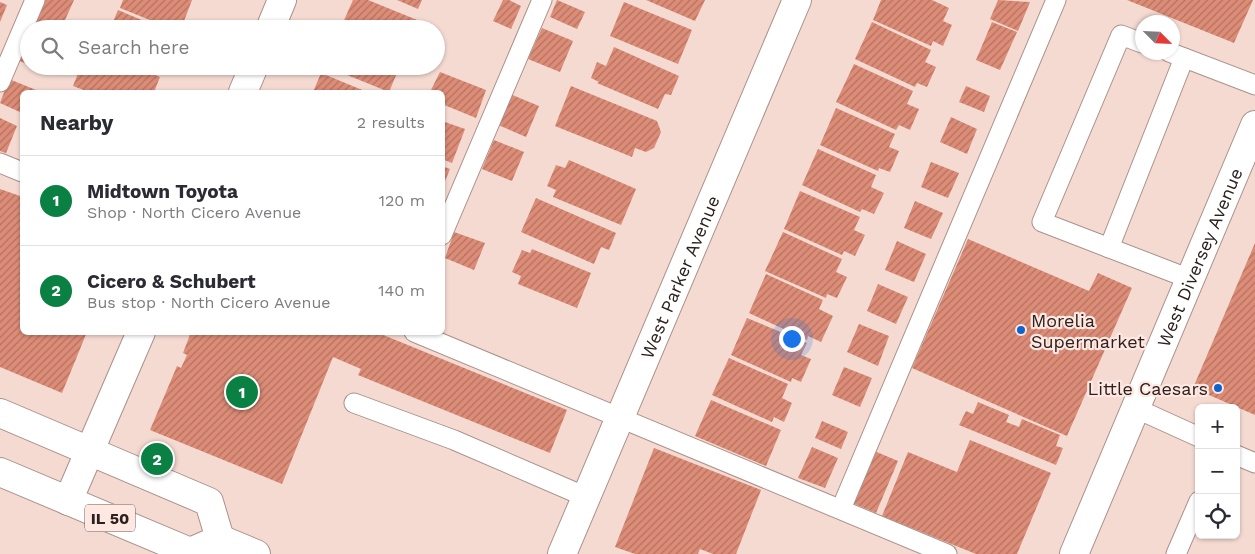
<!DOCTYPE html>
<meta charset="utf-8">
<style>
:root{--surface:#fff;--page:#f2f2f3;--text:#2b2b33;--muted:#7c7c81;--line:#e1e1e2;--accent:#0b8043}
body{margin:0;font-family:"Work Sans",sans-serif;background:var(--page);color:var(--text)}
.controls{position:absolute;right:15px;bottom:15px;display:grid;overflow:hidden;border-radius:8px;box-shadow:0 1px 4px #0004}
.controls button{width:45px;height:45px;display:grid;place-items:center;padding:0;border:0;border-bottom:1px solid var(--line);background:var(--surface);color:var(--text);font:25px sans-serif}
.compass{position:absolute;left:1135px;top:15px;width:45px;height:45px;border-radius:50%;background:var(--surface);box-shadow:0 1px 4px #0004;rotate:114deg}
.you{position:absolute;left:791px;top:338px;width:18px;height:18px;margin:-12px;border:4px solid #fff;border-radius:50%;background:#1a73e8;box-shadow:0 0 0 8px #1a73e833}
.badge{display:grid;place-items:center;width:32px;height:32px;border-radius:50%;background:var(--accent);color:#fff;font-size:16px;font-weight:700}
.pin{position:absolute;translate:-50% -50%;border:2px solid #fff;box-shadow:0 1px 5px #0006}
.list{margin:0;padding:0;list-style:none}
h2{display:flex;justify-content:space-between;align-items:center;height:65px;margin:0;padding:0 20px;font-size:21px}
h2 small{font-size:16px;font-weight:400;color:var(--muted)}
.list li{display:grid;grid-template-columns:32px 1fr auto;gap:15px;align-items:center;box-sizing:border-box;height:90px;padding:0 20px;border-top:1px solid var(--line)}
.list b{display:block;font-size:19px;white-space:nowrap}
.list p{margin:0;font-size:16px;white-space:nowrap;color:var(--muted)}
.list em{font-size:16px;font-style:normal;color:var(--muted)}
.icon{flex:none;width:28px;height:28px;fill:none;stroke:currentColor;stroke-width:2;stroke-linecap:round;stroke-linejoin:round}
.map{position:relative;flex:none;width:1255px;height:554px;overflow:hidden}
.search{position:absolute;background:var(--surface);box-shadow:0 1px 4px #0004;left:20px;top:20px;width:425px;height:55px;display:flex;align-items:center;gap:12px;box-sizing:border-box;padding:0 18px;border-radius:28px;color:var(--muted);font-size:19px}
.panel{position:absolute;background:var(--surface);box-shadow:0 1px 4px #0004;left:20px;top:90px;width:425px;height:245px;border-radius:8px}
.map>svg:first-child{display:block}
.building{fill:url(#building-hatch)}
.lines{fill:none;stroke-linecap:round;stroke-linejoin:round}
.service-casing{stroke:#aa918a;stroke-width:21}
.minor-casing{stroke:#aa918a;stroke-width:30}
.secondary-casing{stroke:#aa918a;stroke-width:30}
.primary-casing{stroke:#aa918a;stroke-width:30}
.service{stroke:#fff;stroke-width:19}
.minor{stroke:#fff;stroke-width:28}
.secondary{stroke:#fff;stroke-width:28}
.primary{stroke:#fff;stroke-width:28}
.poi-dot{fill:#0e63cd;stroke:#ffe8e2;stroke-width:2}
.labels{text-anchor:middle;dominant-baseline:central;stroke-width:4.5;stroke-linejoin:round;paint-order:stroke}
.shield{fill:#ffe8e2;stroke:#6b5d59;stroke-width:1}
.shield-label{font-size:16px;font-weight:bold;fill:#2b211e}
.street-label{font-size:18px;fill:#2b211e;stroke:#ffe8e2}
.poi-label{font-size:18px;fill:#2b211e;stroke:#ffe8e2;text-anchor:start}
</style>
<div class="map">
<svg width="1255" height="554" viewBox="0 0 1255 554">
<defs>
<pattern id="building-hatch" width="6" height="6" patternUnits="userSpaceOnUse" patternTransform="scale(1.25)"><rect width="6" height="6" fill="#dc8c77"/><path d="M-1 1l2-2M0 6l6-6M5 7l2-2" fill="none" stroke="#b37261"/></pattern>
</defs>
<rect width="100%" height="100%" fill="#f5dad2"/>
<g class="building">
<path d="M 42,0 L 74,0 L 61,29 L 53,29 L 33,20 Z"/>
<path d="M 123,0 L 192,0 L 181,29 L 172,29 L 120,8 Z"/>
<path d="M 353,0 L 368,0 L 427,24 L 425,29 L 345,29 L 341,27 Z"/>
<path d="M 397,0 L 422,0 L 418,9 Z"/>
<path d="M 503,0 L 509,0 L 521,6 L 511,29 L 493,21 Z"/>
<path d="M 557,0 L 585,12 L 577,29 L 550,17 Z"/>
<path d="M 646,0 L 705,0 L 695,21 Z"/>
<path d="M 881,0 L 932,0 L 949,8 L 943,21 L 952,25 L 943,46 L 933,41 L 931,46 L 873,20 Z"/>
<path d="M 998,0 L 1030,2 L 1018,31 L 990,19 Z"/>
<path d="M 1127,0 L 1253,0 L 1234,43 Z"/>
<path d="M 0,2 L 7,5 L 0,22 Z"/>
<path d="M 624,2 L 692,30 L 678,64 L 610,36 Z"/>
<path d="M 118,10 L 163,29 L 110,29 Z"/>
<path d="M 872,22 L 931,50 L 925,62 L 936,67 L 927,87 L 917,83 L 915,87 L 855,59 Z"/>
<path d="M 992,22 L 1017,32 L 1000,70 L 976,60 Z"/>
<path d="M 542,28 L 573,41 L 560,72 L 528,59 Z"/>
<path d="M 23,40 L 29,42 L 29,65 L 15,59 Z"/>
<path d="M 614,47 L 679,76 L 671,95 L 665,94 L 658,109 L 597,83 L 599,82 L 591,78 L 597,62 L 606,66 Z"/>
<path d="M 854,64 L 913,91 L 907,104 L 919,109 L 910,130 L 899,125 L 896,130 L 836,102 Z"/>
<path d="M 81,66 L 134,66 L 160,77 L 154,92 L 89,92 L 73,86 Z"/>
<path d="M 140,66 L 166,66 L 162,75 Z"/>
<path d="M 325,66 L 400,66 L 389,92 Z"/>
<path d="M 440,72 L 486,90 L 476,118 L 442,104 L 442,92 L 430,92 Z"/>
<path d="M 321,73 L 367,92 L 313,92 Z"/>
<path d="M 9,79 L 41,92 L 22,92 L 22,113 L 0,103 Z"/>
<path d="M 571,86 L 657,121 L 661,132 L 654,148 L 646,152 L 635,148 L 632,157 L 555,126 Z"/>
<path d="M 966,86 L 990,96 L 984,112 L 959,102 Z"/>
<path d="M 510,94 L 539,106 L 526,137 L 496,124 Z"/>
<path d="M 836,108 L 895,134 L 889,147 L 899,151 L 890,172 L 879,168 L 878,171 L 820,145 Z"/>
<path d="M 951,117 L 977,129 L 967,154 L 940,142 Z"/>
<path d="M 0,118 L 17,126 L 6,153 L 0,151 Z"/>
<path d="M 442,121 L 465,129 L 452,163 L 442,159 Z"/>
<path d="M 494,140 L 524,152 L 512,181 L 482,169 Z"/>
<path d="M 818,149 L 876,175 L 871,187 L 884,193 L 874,214 L 862,209 L 860,212 L 802,185 Z"/>
<path d="M 569,160 L 636,189 L 621,225 L 553,197 L 556,190 L 547,186 L 556,165 L 565,168 Z"/>
<path d="M 931,162 L 959,173 L 948,198 L 921,187 Z"/>
<path d="M 442,166 L 450,169 L 443,186 L 442,186 Z"/>
<path d="M 0,189 L 20,196 L 22,194 L 22,332 L 87,332 L 62,393 L 0,367 Z"/>
<path d="M 800,191 L 860,217 L 854,230 L 865,235 L 855,256 L 844,251 L 842,255 L 784,229 Z"/>
<path d="M 536,198 L 616,233 L 609,250 L 601,247 L 594,264 L 521,232 Z"/>
<path d="M 915,201 L 943,213 L 931,239 L 904,228 Z"/>
<path d="M 454,232 L 485,243 L 474,270 L 445,258 Z"/>
<path d="M 783,232 L 842,259 L 836,272 L 847,277 L 837,298 L 827,294 L 826,298 L 765,271 Z"/>
<path d="M 968,239 L 1089,291 L 1098,273 L 1132,288 L 1067,436 L 912,368 Z"/>
<path d="M 897,241 L 926,254 L 914,282 L 885,270 Z"/>
<path d="M 1255,243 L 1255,415 L 1193,388 Z"/>
<path d="M 532,249 L 591,273 L 577,308 L 518,284 L 521,276 L 512,272 L 522,250 L 530,253 Z"/>
<path d="M 766,274 L 823,300 L 819,309 L 833,316 L 821,342 L 808,336 L 807,340 L 749,313 Z"/>
<path d="M 878,284 L 908,297 L 896,324 L 867,311 Z"/>
<path d="M 747,318 L 807,343 L 801,355 L 811,359 L 801,382 L 792,378 L 791,382 L 731,355 Z"/>
<path d="M 859,324 L 889,336 L 878,366 L 847,352 Z"/>
<path d="M 191,332 L 376,332 L 567,410 L 550,453 L 358,375 L 361,369 L 333,357 L 282,484 L 150,430 L 177,366 L 181,368 L 187,355 L 183,353 Z"/>
<path d="M 729,358 L 788,384 L 782,398 L 792,403 L 784,422 L 774,417 L 772,422 L 712,395 Z"/>
<path d="M 844,367 L 872,378 L 860,407 L 832,395 Z"/>
<path d="M 711,400 L 781,430 L 766,466 L 695,436 Z"/>
<path d="M 978,402 L 1009,415 L 1006,422 L 1019,427 L 1022,419 L 1060,435 L 1056,446 L 1063,448 L 1056,465 L 959,425 L 966,411 L 973,414 Z"/>
<path d="M 822,421 L 848,432 L 841,449 L 815,438 Z"/>
<path d="M 970,440 L 1051,473 L 1017,554 L 976,554 L 882,516 L 908,452 L 957,472 Z"/>
<path d="M 812,447 L 838,458 L 825,488 L 798,478 Z"/>
<path d="M 654,448 L 761,490 L 736,554 L 713,554 L 700,549 L 698,554 L 635,554 L 615,547 Z"/>
<path d="M 872,450 L 898,461 L 876,513 L 850,502 Z"/>
</g>
<g class="lines">
<g class="service-casing">
<g id="service">
<path d="M 1142,43 L 1121,35 L 1042,222 L 1190,279"/>
<path d="M 1169,52 L 1255,85"/>
<path d="M 0,82 L 35,0"/>
<path d="M 0,163 L 22,172"/>
<path d="M 442,235 L 542,0"/>
<path d="M 1109,248 L 1184,58"/>
<path d="M 414,332 L 947,554"/>
<path d="M 354,403 L 454,440 L 586,497"/>
<path d="M 1135,408 L 1199,437"/>
<path d="M 1236,455 L 1255,463"/>
<path d="M 841,509 L 1056,0"/>
<path d="M 1176,554 L 1199,501"/>
</g>
</g>
<g class="minor-casing">
<g id="minor">
<path d="M 270,29 L 282,0"/>
<path d="M 243,92 L 254,66"/>
<path d="M 68,501 L 141,332"/>
<path id="s1" d="M 562,554 L 797,0"/>
</g>
</g>
<g class="secondary-casing">
<g id="secondary">
<path id="s2" d="M 1074,554 L 1255,125"/>
</g>
</g>
<g class="primary-casing">
<g id="primary">
<path d="M 0,413 L 209,502 L 220,539"/>
<path d="M 0,472 L 190,552 L 220,539 L 256,554"/>
</g>
</g>
<use href="#service" class="service"/>
<use href="#minor" class="minor"/>
<use href="#secondary" class="secondary"/>
<use href="#primary" class="primary"/>
</g>
<g class="poi-dot">
<circle cx="1021" cy="330" r="5"/>
<circle cx="1218" cy="388" r="5"/>
</g>
<g class="labels">
<rect class="shield" x="85" y="504.5" width="50" height="27" rx="4"/>
<g class="shield-label">
<text x="110" y="518">IL 50</text>
</g>
<g class="street-label">
<text stroke="none"><textPath href="#s2" startOffset="322">West Diversey Avenue</textPath></text>
<text stroke="none"><textPath href="#s1" startOffset="301">West Parker Avenue</textPath></text>
</g>
<g class="poi-label">
<text x="1031" y="320">Morelia<tspan x="1031" dy="21">Supermarket</tspan></text>
<text x="1208" y="388" text-anchor="end">Little Caesars</text>
</g>
</g>
</svg>
<div class="controls">
<button>+</button>
<button>−</button>
<button><svg class="icon" aria-label="locate" viewBox="0 0 24 24"><circle cx="12" cy="12" r="6"/><path d="M12 2v4M12 18v4M2 12h4M18 12h4"/></svg></button>
</div>
<svg class="compass" viewBox="-18 -18 36 36"><path d="M0-13l5 13h-10z" fill="#e53935"/><path d="M0 13l5-13h-10z" fill="#7c7c81"/></svg>
<div class="you"></div>
<div class="pin badge" style="left:242px;top:392px">1</div>
<div class="pin badge" style="left:157px;top:459px">2</div>
<div class="search"><svg class="icon" aria-label="search" viewBox="0 0 24 24"><circle cx="10" cy="10" r="6"/><path d="M15 15l6 6"/></svg>Search here</div>
<section class="panel">
<h2>Nearby<small>2 results</small></h2>
<ul class="list">
<li><span class="badge">1</span><div><b>Midtown Toyota</b><p>Shop · North Cicero Avenue</p></div><em>120 m</em></li>
<li><span class="badge">2</span><div><b>Cicero &amp; Schubert</b><p>Bus stop · North Cicero Avenue</p></div><em>140 m</em></li>
</ul>
</section>
</div>
